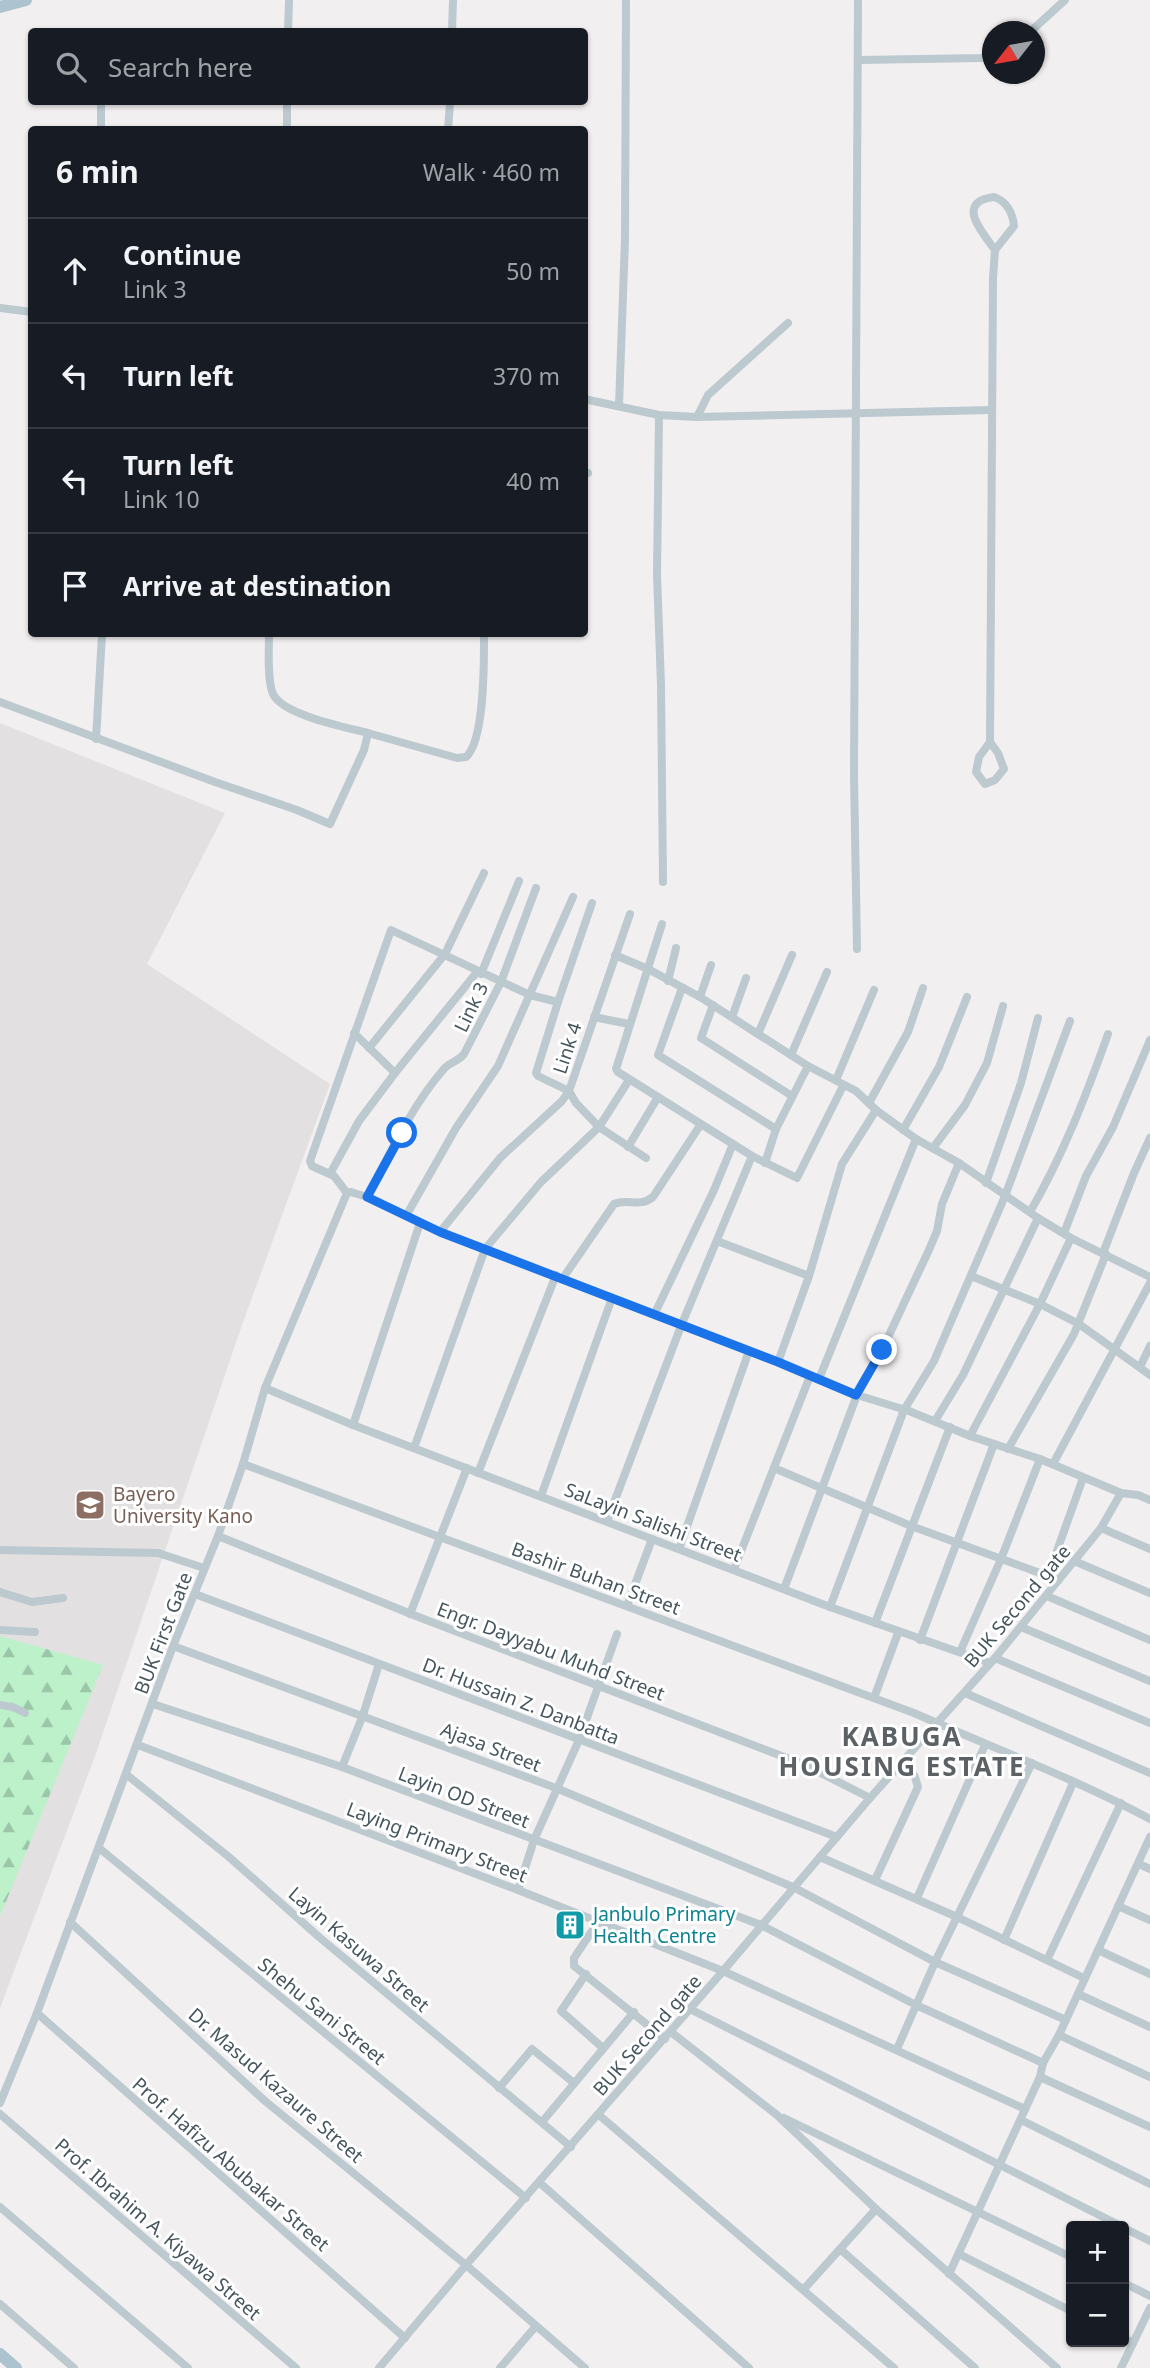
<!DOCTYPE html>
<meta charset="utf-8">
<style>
:root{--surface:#171b24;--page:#242831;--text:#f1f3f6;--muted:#9ea1a6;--line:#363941}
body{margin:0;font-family:"Noto Sans",sans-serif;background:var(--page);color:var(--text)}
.controls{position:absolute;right:21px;bottom:21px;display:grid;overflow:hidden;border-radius:7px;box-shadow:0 2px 5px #0004}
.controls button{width:63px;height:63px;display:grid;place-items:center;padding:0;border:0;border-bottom:2px solid var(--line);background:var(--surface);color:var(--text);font:35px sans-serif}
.compass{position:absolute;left:982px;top:21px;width:63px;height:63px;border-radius:50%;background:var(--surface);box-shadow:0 2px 5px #0004;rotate:239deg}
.stop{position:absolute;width:21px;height:21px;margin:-16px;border:5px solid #1a73e8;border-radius:50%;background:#fff}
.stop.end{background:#1a73e8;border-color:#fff;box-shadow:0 2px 7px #0008}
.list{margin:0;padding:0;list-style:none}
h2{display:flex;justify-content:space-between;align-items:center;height:91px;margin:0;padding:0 28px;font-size:30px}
h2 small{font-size:23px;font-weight:400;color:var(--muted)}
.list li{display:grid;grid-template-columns:46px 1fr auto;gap:21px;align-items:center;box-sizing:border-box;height:105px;padding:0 28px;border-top:2px solid var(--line)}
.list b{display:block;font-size:26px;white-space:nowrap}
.list p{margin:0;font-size:23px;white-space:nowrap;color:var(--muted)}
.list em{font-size:23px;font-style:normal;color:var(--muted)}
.icon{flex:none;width:38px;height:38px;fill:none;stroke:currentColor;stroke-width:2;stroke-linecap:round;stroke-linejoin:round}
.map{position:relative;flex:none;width:1150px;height:2368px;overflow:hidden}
.search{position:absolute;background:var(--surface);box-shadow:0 2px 5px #0004;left:28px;top:28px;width:560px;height:77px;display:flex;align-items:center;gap:18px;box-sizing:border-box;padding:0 24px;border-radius:7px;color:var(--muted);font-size:26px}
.panel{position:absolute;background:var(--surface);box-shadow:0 2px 5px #0004;left:28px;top:126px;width:560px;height:511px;border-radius:7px}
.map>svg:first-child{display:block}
.education{fill:#e3e0e2}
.forest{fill:url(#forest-firs)}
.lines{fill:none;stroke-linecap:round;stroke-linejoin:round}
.street{stroke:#bcc9cf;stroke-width:8}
.primary{stroke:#aec3d0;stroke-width:12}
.route{stroke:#1a73e8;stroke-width:9}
.labels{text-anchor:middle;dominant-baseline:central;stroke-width:6;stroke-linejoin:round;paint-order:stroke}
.street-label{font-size:19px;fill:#46565e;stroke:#fff}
.education-label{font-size:19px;fill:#785e54;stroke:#fff;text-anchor:start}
.culture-label{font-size:19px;fill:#0d838f;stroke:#fff;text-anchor:start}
.district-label{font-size:26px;font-weight:bold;letter-spacing:2px;fill:#5c6165;stroke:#fff}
</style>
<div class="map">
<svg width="1150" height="2368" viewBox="0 0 1150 2368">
<defs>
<pattern id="forest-firs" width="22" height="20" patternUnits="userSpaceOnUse" patternTransform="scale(1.75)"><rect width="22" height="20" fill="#bcf1ca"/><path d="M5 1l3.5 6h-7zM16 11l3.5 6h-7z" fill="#9bc6a7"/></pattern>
</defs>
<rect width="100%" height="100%" fill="#f2eff0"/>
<path class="education" d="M 0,723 L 225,813 L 147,964 L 330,1084 L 242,1325 L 94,1759 L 0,2008 Z"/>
<path class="forest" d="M 0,1636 L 103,1665 L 0,1916 Z"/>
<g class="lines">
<g class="street">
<path d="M 288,32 L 289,0"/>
<path d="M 452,32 L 453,0"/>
<path d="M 1030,32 L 1065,0"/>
<path d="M 858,60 L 982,58 L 992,54"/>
<path d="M 101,130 L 101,102"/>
<path d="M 287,130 L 287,102"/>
<path d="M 448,130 L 450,102"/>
<path d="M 0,308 L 32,312"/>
<path d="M 584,399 L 659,415 L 697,417 L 991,410"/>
<path d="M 619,406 L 625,239 L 626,0"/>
<path d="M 659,415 L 657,574 L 661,685 L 663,882"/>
<path d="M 697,417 L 708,395 L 788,323"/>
<path d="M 584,474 L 588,473"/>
<path d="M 0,702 L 215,782 L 297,810 L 330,824 L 364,750 L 368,733 C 345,727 283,715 273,694 C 267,680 269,649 269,634"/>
<path d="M 368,733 L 457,758 L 466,757 C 485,740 484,661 484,634"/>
<path d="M 96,739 L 102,634"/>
<path d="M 990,742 L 998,753 L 1004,769 L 995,780 L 985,784 L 976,772 L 979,757 L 990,742 L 993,278 L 995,250 L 1014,226 C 1013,214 1007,201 994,197 C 954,202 983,233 995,250"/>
<path d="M 592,903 L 558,1002 L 536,1073 L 538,1076 L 569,1091 L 576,1103 L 599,1127 L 646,1158"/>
<path d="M 662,924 L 616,1069 L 618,1072 L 752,1156 L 797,1178 L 843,1086"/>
<path d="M 857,949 L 854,776 L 858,0"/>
<path d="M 615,955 L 648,969 L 700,997 L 808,1066 L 856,1091 L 876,1110 L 916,1139 L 959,1163 L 1038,1218 L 1071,1238 L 1150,1277"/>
<path d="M 481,974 L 519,881"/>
<path d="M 668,981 L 676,948"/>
<path d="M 682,988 L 658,1055 L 776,1129"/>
<path d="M 700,997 L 711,965"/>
<path d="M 713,1005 L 701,1038 L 792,1096"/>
<path d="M 594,1017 L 629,1024"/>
<path d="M 732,1017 L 746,978"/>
<path d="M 354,1033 L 395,1073"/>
<path d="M 758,1034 L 792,955"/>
<path d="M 369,1048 L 445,954 L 484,873"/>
<path d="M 791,1055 L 827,972"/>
<path d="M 836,1080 L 874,990"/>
<path d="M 869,1103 L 908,1032 L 923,988"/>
<path d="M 903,1130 L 939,1067 L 967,997"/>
<path d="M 628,1147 L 658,1097"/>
<path d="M 933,1148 L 965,1105 L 987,1063 L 1003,1006"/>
<path d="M 765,1163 L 776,1129 L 808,1066"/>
<path d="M 330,1174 L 359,1121 L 395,1073 L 477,972"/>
<path d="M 986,1183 L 1021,1083 L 1038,1018"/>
<path d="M 347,1193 L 334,1176 L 312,1166 L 310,1161 L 391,930 L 530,995 L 558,1002"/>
<path d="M 367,1197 C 390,1154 411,1107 443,1070 C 449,1062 458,1062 464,1054 L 501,982 L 536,888"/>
<path d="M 1030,1212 C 1063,1155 1086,1096 1108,1034"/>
<path d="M 406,1216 L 456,1128 L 498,1066 L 573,897"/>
<path d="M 440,1232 L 500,1158 L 562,1101 L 569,1091 L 630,914"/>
<path d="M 1064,1233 L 1086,1176 L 1113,1127 L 1150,1040"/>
<path d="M 717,1241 L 809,1276"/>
<path d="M 1103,1253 L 1134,1173 L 1150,1138"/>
<path d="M 971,1276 L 1040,1304 L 1079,1324 L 1150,1375"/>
<path d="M 563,1278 L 614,1204 C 628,1198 639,1208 653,1197 L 701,1124"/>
<path d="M 654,1315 L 714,1190 L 733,1144"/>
<path d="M 778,1362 L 809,1276 L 842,1164 L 876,1110"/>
<path d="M 1140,1367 L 1150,1346"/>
<path d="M 819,1379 L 916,1139"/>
<path d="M 265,1388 L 353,1425 L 830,1607 L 990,1663"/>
<path d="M 935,1421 L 963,1375 L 1038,1218"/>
<path d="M 353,1425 L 420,1223"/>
<path d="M 970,1436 L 1040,1304 L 1071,1238"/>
<path d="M 414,1448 L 485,1249 L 541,1182 L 599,1127 L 629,1080"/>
<path d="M 1008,1449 L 1074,1334 L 1106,1254"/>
<path d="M 243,1464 L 914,1713 C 993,1748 1074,1778 1150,1819"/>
<path d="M 1053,1464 L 1150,1283"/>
<path d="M 774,1468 L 911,1526 L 1059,1580"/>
<path d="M 478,1473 L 556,1275"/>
<path d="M 541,1496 L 612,1298"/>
<path d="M 607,1521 L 681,1326 L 752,1156"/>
<path d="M 1101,1528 L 1150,1549"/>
<path d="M 218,1536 L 421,1618 L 805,1765 L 870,1798"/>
<path d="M 679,1549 L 749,1351"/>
<path d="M 0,1550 L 158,1553 L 204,1568"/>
<path d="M 1074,1561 L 1150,1593"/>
<path d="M 734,1569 L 810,1376"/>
<path d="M 1048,1576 L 1083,1478"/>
<path d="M 784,1589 L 857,1395 L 882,1350 L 928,1252 L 937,1231 L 942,1204 L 959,1163"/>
<path d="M 0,1592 L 32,1602 L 63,1598"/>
<path d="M 195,1594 L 837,1837"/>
<path d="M 1047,1596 L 1150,1640"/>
<path d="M 627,1606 L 652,1539"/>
<path d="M 830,1607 L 904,1410 L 934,1361 L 1005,1196 L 1070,1021"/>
<path d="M 410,1614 L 467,1468"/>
<path d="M 875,1623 L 950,1427"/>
<path d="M 1021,1627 L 1150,1681"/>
<path d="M 0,1630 L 35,1632"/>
<path d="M 920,1640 L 994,1444"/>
<path d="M 173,1646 L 556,1788 L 793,1887 L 935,1962 L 1066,2020"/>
<path d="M 960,1652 L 1001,1559 L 1040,1459"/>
<path d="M 995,1658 L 1150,1723"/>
<path d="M 965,1693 L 1150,1773"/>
<path d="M 874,1698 L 898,1633"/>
<path d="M 153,1704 L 342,1767 L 761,1925 L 916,2005 L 1043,2063"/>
<path d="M 0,1705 L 13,1707 L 25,1713"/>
<path d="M 138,1745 L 518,1890 L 723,1971 L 1025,2109"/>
<path d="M 342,1767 L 363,1715 L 379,1664"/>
<path d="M 127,1775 L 229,1857 L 319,1937 L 571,2147"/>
<path d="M 99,1848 L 526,2198"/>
<path d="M 820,1857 L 957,1917 L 1084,1978"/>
<path d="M 1139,1864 L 1150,1869"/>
<path d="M 875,1880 L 918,1787 L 915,1777 L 905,1761"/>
<path d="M 518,1890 L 534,1840 L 579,1740 L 617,1634"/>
<path d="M 917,1898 L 985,1745"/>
<path d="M 1118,1906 L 1150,1920"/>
<path d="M 70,1922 L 265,2101 L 466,2265 L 585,2368"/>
<path d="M 598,1922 L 574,1958 L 574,1966 L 665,2039"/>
<path d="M 1004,1940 L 1073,1783"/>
<path d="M 1098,1950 L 1150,1974"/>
<path d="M 1047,1960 L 1121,1803"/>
<path d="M 586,1974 L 561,2011 L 603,2048"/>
<path d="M 1078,1994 L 1150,2027"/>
<path d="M 690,2009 L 1121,2226"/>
<path d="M 37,2013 L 405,2338"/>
<path d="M 671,2032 L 777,2115 L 876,2209 L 1057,2368"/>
<path d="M 1059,2035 L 1150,2077"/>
<path d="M 897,2049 L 935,1962 L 1032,1763"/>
<path d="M 1040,2077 L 1150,2127"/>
<path d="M 499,2088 L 532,2049 L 574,2083"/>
<path d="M 0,2103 L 37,2013 L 173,1646 L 218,1536 L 243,1464 L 265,1388 L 347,1193 L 351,1192 L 367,1197 L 440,1232 L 778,1362 L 857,1395 L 909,1411 L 970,1436 L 1040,1459 L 1121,1493 L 1138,1495 L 1150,1500"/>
<path d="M 0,2114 L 296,2368"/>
<path d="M 599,2115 L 894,2368"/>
<path d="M 784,2118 L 1071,2257"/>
<path d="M 1021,2120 L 1150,2184"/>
<path d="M 542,2122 L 634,2012"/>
<path d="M 540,2183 L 749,2368"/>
<path d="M 0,2207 L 188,2368"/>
<path d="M 1124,2228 L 1150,2241"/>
<path d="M 840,2249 L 975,2368"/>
<path d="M 959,2254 L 1071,2311"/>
<path d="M 949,2274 L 1040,2077 L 1043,2063 L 1059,2035 L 1150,1837"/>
<path d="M 1124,2283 L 1150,2296"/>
<path d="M 804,2289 L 876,2209"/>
<path d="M 0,2304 L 74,2368"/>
<path d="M 1124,2338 L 1133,2343"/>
<path d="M 379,2368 L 466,2265 L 723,1971 L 870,1798 L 995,1658 L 1101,1528 L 1121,1493"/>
<path d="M 500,2368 L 536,2326"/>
<path d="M 1121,2368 L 1150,2308"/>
</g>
<g class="primary">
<path d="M 0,7 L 26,0"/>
<path d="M 0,2354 L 16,2368"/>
</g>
</g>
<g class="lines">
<path class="route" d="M 402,1133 L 367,1197 L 440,1232 L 778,1362 L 856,1395 L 882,1350"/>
</g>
<defs>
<g id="university-square" transform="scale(1.575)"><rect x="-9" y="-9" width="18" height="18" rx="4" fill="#8d6e63" stroke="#fff"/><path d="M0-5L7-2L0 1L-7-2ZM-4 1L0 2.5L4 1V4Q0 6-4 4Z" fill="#fff"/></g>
<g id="building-square" transform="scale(1.575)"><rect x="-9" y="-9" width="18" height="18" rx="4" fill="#0f9aa8" stroke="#fff"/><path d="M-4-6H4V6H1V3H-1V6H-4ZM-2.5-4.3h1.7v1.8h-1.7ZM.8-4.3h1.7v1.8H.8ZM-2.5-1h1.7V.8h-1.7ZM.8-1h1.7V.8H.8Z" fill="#fff"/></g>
</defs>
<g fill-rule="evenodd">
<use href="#university-square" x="90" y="1505"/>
<use href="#building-square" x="570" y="1925"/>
</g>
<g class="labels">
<g class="street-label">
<text transform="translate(471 1007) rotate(-64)">Link 3</text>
<text transform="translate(567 1048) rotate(-72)">Link 4</text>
<text transform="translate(653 1522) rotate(21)">SaLayin Salishi Street</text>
<text transform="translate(596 1578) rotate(20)">Bashir Buhan Street</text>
<text transform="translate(1017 1606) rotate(-50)">BUK Second gate</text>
<text transform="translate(163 1633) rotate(-69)">BUK First Gate</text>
<text transform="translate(551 1651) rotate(21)">Engr. Dayyabu Muhd Street</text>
<text transform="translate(521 1701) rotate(21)">Dr. Hussain Z. Danbatta</text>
<text transform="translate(491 1747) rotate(21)">Ajasa Street</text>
<text transform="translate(464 1797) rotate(21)">Layin OD Street</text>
<text transform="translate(437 1842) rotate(21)">Laying Primary Street</text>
<text transform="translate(359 1949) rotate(41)">Layin Kasuwa Street</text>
<text transform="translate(322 2011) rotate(39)">Shehu Sani Street</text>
<text transform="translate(647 2035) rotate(-49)">BUK Second gate</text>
<text transform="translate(276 2085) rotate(41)">Dr. Masud Kazaure Street</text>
<text transform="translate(231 2164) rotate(41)">Prof. Hafizu Abubakar Street</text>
<text transform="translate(158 2229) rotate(41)">Prof. Ibrahim A. Kiyawa Street</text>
</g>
<g class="education-label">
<text x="113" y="1494">Bayero<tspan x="113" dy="22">University Kano</tspan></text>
</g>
<g class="culture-label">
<text x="593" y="1914">Janbulo Primary<tspan x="593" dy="22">Health Centre</tspan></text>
</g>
<g class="district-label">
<text x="902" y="1736">KABUGA<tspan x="902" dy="30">HOUSING ESTATE</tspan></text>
</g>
</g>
</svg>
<div class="controls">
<button>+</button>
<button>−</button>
</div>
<svg class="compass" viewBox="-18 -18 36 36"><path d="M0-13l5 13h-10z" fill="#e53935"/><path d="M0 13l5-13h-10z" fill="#9ea1a6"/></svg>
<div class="stop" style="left:402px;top:1133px"></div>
<div class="stop end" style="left:882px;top:1350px"></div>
<div class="search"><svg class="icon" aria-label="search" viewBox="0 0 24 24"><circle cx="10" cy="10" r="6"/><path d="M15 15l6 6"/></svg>Search here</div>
<section class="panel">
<h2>6 min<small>Walk · 460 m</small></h2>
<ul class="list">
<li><svg class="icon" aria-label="ahead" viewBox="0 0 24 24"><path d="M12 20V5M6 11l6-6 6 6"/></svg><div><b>Continue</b><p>Link 3</p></div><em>50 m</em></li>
<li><svg class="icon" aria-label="left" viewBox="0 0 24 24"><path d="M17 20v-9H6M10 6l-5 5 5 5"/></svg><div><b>Turn left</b></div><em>370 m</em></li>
<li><svg class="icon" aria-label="left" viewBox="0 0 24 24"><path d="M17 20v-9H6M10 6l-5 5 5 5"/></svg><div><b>Turn left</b><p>Link 10</p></div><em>40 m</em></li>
<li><svg class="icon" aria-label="arrive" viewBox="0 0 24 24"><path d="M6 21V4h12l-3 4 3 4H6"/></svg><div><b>Arrive at destination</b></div></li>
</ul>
</section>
</div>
